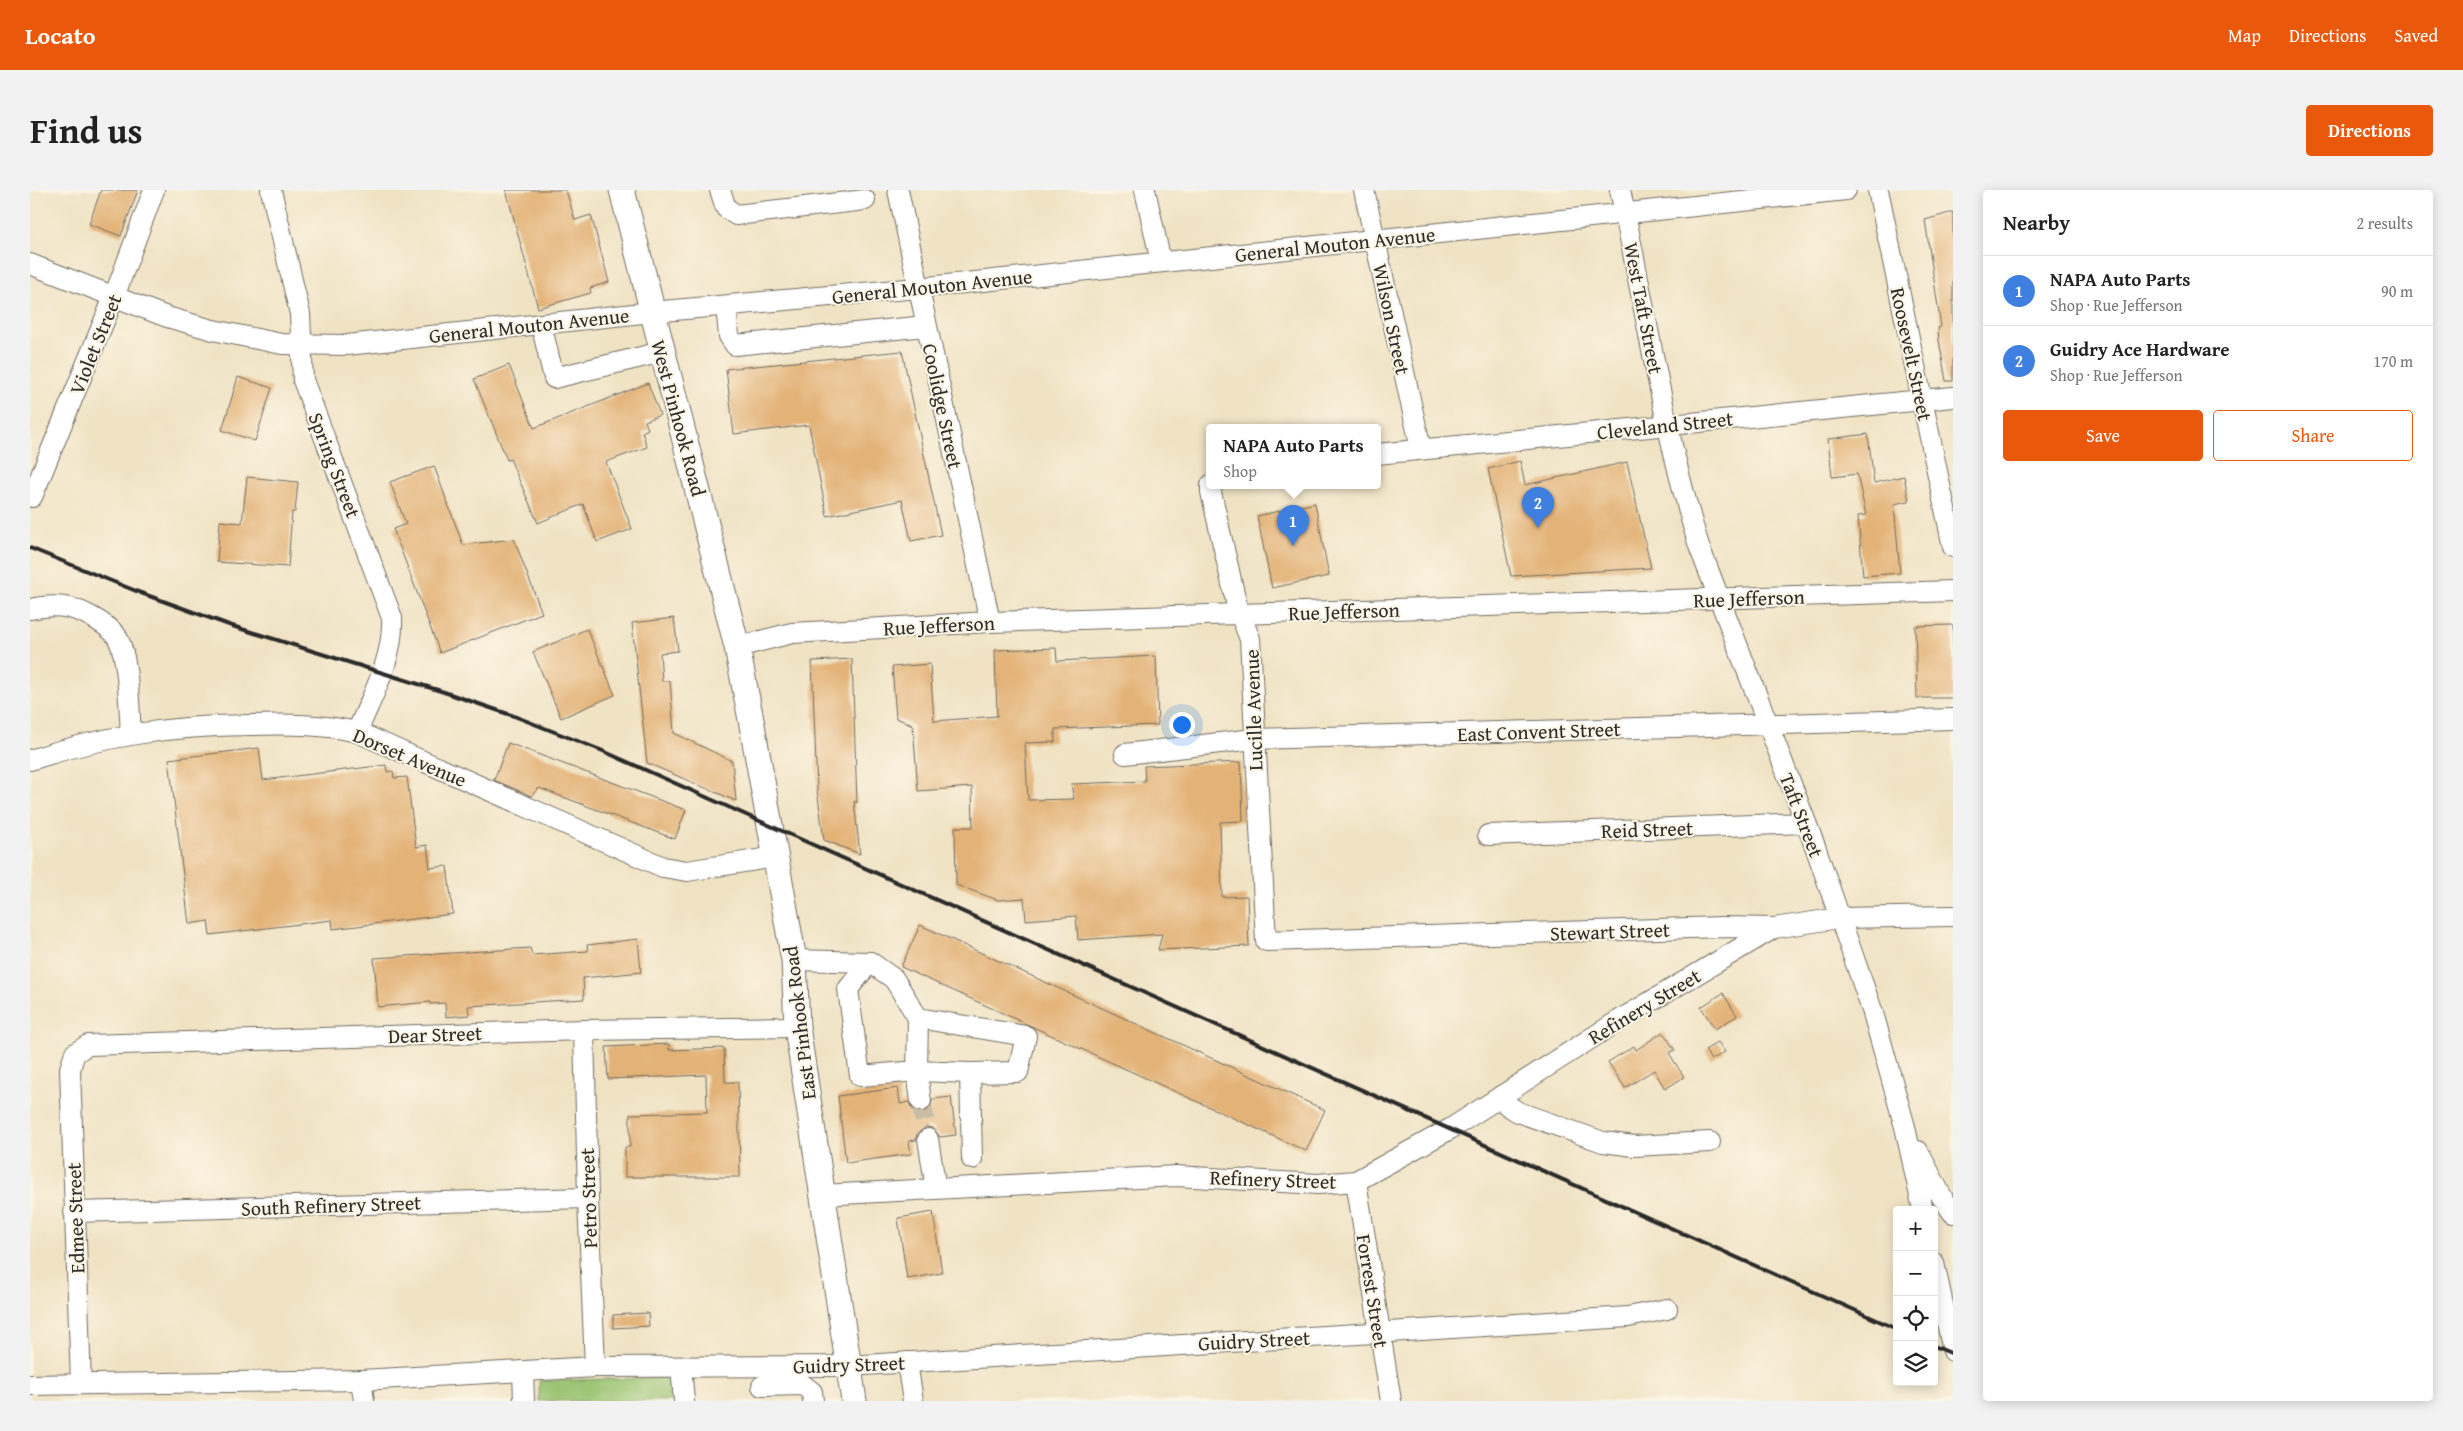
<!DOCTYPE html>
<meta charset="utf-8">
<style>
:root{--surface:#fff;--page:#f2f2f2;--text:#222;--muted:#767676;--line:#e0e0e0;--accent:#ea580c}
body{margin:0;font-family:"Gentium Book Plus",serif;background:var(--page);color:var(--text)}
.controls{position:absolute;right:15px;bottom:15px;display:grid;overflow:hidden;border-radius:5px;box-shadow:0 2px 12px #0003}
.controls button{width:45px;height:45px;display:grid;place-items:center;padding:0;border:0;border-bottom:1px solid var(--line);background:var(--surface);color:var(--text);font:25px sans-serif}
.you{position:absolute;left:1151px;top:534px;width:18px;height:18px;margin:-12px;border:4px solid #fff;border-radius:50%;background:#1a73e8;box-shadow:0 0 0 8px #1a73e833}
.badge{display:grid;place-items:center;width:32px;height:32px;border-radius:50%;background:var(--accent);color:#fff;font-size:16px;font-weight:700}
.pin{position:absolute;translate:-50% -41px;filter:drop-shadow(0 1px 2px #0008)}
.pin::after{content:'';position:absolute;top:26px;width:18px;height:15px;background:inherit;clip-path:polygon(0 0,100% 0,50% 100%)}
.popup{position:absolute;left:1176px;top:234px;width:175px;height:65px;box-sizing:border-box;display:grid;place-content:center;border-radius:5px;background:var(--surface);filter:drop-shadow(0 1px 4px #0005);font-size:16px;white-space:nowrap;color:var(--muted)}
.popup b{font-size:19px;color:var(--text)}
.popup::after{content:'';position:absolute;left:50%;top:100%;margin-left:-10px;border:10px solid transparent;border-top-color:var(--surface)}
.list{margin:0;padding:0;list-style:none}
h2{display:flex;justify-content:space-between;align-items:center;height:65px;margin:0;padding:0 20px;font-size:21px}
h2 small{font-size:16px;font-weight:400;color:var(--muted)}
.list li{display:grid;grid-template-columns:32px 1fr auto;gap:15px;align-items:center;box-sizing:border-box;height:70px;padding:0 20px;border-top:1px solid var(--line)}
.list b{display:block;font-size:19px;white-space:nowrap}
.list p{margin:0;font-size:16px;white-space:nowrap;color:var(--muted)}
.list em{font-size:16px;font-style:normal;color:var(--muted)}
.actions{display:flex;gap:10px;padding:15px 20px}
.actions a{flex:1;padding:11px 0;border:1px solid var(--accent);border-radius:5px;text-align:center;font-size:18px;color:var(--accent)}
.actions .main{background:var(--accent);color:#fff}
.icon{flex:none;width:28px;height:28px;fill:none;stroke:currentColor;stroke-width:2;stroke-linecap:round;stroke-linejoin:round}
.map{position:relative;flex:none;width:1923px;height:1211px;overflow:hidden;border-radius:5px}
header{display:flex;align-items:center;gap:30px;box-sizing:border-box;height:70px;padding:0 25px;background:var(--accent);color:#fff}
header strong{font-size:24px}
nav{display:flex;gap:28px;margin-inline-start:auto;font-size:18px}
.intro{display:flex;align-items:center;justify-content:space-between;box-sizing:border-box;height:120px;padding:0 30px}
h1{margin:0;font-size:35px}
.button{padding:12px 22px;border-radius:5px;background:var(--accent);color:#fff;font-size:18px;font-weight:700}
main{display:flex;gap:30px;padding:0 30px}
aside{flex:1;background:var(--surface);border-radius:5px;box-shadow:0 2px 12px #0003}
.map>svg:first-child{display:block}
.green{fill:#98c370;stroke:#62774e}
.building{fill:#e3b277}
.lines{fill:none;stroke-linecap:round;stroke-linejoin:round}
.minor-tunnel{stroke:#c9bea5;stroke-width:20;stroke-dasharray:20 10;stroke-linecap:butt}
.minor-casing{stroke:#706b61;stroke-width:22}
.major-casing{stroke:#706b61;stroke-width:27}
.minor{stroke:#fff;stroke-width:20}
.major{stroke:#fff;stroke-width:25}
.rail{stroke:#2b2b2b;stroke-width:4}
.labels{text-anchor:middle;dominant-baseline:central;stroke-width:4;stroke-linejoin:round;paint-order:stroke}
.street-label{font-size:20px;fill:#2b2b2b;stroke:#fcf5e5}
</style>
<header>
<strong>Locato</strong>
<nav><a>Map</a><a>Directions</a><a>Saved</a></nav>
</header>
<div class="intro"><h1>Find us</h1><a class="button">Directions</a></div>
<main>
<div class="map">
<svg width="1923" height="1211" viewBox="0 0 1923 1211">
<rect width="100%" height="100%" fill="#fcf5e5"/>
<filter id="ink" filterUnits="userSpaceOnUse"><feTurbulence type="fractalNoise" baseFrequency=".02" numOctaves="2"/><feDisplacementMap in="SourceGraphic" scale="10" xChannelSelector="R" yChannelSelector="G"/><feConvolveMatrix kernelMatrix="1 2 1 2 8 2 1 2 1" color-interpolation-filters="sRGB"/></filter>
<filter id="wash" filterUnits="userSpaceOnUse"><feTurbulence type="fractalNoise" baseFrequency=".0096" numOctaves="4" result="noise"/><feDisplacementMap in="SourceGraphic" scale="20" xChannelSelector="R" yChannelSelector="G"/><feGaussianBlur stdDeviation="1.12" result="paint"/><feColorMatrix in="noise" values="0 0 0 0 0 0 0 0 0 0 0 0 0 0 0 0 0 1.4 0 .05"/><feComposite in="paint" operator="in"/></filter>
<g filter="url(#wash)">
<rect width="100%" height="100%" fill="#f0e3c4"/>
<path class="green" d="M 645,1187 L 647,1211 L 509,1211 L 509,1191 Z"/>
<g id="blocks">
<g class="building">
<path d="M 71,0 L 108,0 L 91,46 L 59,34 Z"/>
<path d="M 476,0 L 536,0 L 545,30 L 561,25 L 579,92 L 560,98 L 561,103 L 508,118 Z"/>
<path d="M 1923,22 L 1923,191 L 1916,191 L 1909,150 L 1908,138 L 1911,137 L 1895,30 Z"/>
<path d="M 872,161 L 911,345 L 881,351 L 872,310 L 797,326 L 779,235 L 704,244 L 696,179 Z"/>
<path d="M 479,175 L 504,238 L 618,193 L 630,225 L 615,231 L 618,239 L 612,242 L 617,257 L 576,272 L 602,339 L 567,352 L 553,314 L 508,333 L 480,269 L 477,270 L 444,189 Z"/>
<path d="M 208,187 L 242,198 L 225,251 L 192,240 Z"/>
<path d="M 1838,244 L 1844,293 L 1874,286 L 1879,311 L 1864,314 L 1870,383 L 1833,386 L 1828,326 L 1836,325 L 1827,284 L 1802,287 L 1798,249 Z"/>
<path d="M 1490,271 L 1495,295 L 1597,272 L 1621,378 L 1481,386 L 1458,279 Z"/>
<path d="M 404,276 L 433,355 L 484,349 L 512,423 L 410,463 L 363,339 L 376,334 L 360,292 Z"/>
<path d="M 217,287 L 268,292 L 265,322 L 262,322 L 258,377 L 187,372 L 190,331 L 212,333 Z"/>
<path d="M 1285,313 L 1299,386 L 1242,398 L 1227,326 Z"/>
<path d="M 644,428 L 648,461 L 630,463 L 632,491 L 640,491 L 644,543 L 702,571 L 706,611 L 617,573 L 602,433 Z"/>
<path d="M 1923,435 L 1923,508 L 1887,508 L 1885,436 Z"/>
<path d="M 557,439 L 585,505 L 531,528 L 503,462 Z"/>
<path d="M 1026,458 L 1027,471 L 1126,466 L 1128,535 L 1025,539 L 1025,552 L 995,553 L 998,610 L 1044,609 L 1041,594 L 1115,591 L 1114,576 L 1211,572 L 1213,631 L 1190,632 L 1192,707 L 1217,706 L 1219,756 L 1128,760 L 1132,744 L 1048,750 L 1046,726 L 996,730 L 994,708 L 968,710 L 926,695 L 925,637 L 943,637 L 942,597 L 888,601 L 883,535 L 866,528 L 862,477 L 900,474 L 904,531 L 967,526 L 965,460 Z"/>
<path d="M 822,469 L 827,613 L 824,611 L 830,664 L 794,650 L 787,600 L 782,471 Z"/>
<path d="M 478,553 L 656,620 L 645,649 L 509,598 L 501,606 L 464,590 Z"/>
<path d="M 229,558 L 233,590 L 356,575 L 357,582 L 363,581 L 364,588 L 377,587 L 386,657 L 397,655 L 400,678 L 417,676 L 423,724 L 303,739 L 302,730 L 180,745 L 178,731 L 159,734 L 139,569 Z"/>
<path d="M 890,735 L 1295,920 L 1276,961 L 871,777 Z"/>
<path d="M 608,749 L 611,782 L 553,788 L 554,809 L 438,816 L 439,825 L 416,827 L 415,813 L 400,814 L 400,812 L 348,817 L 344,768 L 500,758 L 502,765 L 558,761 L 557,755 Z"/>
<path d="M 1693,803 L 1707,826 L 1685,839 L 1671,817 Z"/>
<path d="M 1633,842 L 1645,860 L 1639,863 L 1654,887 L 1635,899 L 1624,880 L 1595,898 L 1578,872 L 1604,856 L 1606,860 Z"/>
<path d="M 1688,852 L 1695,862 L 1681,870 L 1675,860 Z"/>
<path d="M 639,854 L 639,860 L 694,858 L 695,892 L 708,892 L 710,987 L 595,987 L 595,957 L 600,957 L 600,924 L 677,922 L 676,885 L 578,889 L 576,857 Z"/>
<path d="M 868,898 L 870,914 L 879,912 L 882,919 L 887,922 L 899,920 L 903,909 L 921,907 L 926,945 L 910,947 L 903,938 L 896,937 L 887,944 L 886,950 L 879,951 L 881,964 L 816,973 L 808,906 Z"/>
<path d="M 903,1022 L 912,1083 L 877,1089 L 868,1028 Z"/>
<path d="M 618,1123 L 619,1136 L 583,1138 L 583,1125 Z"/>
</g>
</g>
</g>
<g filter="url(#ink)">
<use href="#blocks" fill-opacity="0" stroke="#706b61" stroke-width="1"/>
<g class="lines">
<path class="minor-tunnel" d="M 891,911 L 898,949"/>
<g class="minor-casing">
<g id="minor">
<path d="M 241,0 L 270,124 L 273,190 L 362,428 C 364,468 342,506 327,542"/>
<path d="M 690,0 L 696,18 L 706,25 L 835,10"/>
<path d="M 868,0 L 960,432"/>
<path d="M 1115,0 L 1131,72"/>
<path d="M 1334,0 L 1391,259"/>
<path d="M 1590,0 C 1616,119 1633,240 1669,356 L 1785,656 L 1843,823 L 1875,937 L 1893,1020"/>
<path d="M 1848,0 L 1923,357"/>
<path d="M 0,74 L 137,127 L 183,140 L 252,154 L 317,155 L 622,122 L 888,98 L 1816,0"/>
<path d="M 696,116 L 699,146 L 705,155 L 896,136"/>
<path d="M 511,134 L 524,188 L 632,162"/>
<path d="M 1347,264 L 1923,207"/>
<path d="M 1181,295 L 1181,302 L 1207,416 L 1220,449 L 1236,751 L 1693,737 L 1744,738 L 1809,728 L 1923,726"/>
<path d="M 2,307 L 84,107 L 124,0"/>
<path d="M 0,419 C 22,414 40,415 60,426 C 69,431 78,436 85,444 C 99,461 99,520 101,543"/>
<path d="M 707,457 L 762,443 L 960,432 L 1923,401"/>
<path d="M 1095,564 L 1224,549 L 1923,529"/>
<path d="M 0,570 C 77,545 141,536 221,535 C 258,534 292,534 327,542 L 633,677 L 657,681 L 745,667"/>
<path d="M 1458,645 L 1776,633"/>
<path d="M 764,770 L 840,772"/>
<path d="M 888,828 L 996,846 L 988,882 L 940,883 L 887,881 L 888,828 L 864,789 L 840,772 L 818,799 L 830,886 L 887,881 L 891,911"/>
<path d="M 554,840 L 558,1008 L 565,1177"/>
<path d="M 940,883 L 942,969"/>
<path d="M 1471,906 L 1477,915 L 1488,922 L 1573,952 L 1604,956 L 1680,952"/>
<path d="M 898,949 L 906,999"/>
<path d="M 1888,961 L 1912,1007 L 1923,1023"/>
<path d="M 1326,991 L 1361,1211"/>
<path d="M 792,1005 L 1146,986 L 1288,994 L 1326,991 L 1420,939 L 1588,831 L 1744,738"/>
<path d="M 44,1022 L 558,1008"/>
<path d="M 1904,1073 L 1923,1161"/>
<path d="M 877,1172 L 883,1211"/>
<path d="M 651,1177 L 654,1211"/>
<path d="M 493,1181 L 494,1211"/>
<path d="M 331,1190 L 334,1211"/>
<path d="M 51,1194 L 40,879 L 45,863 L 58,855 L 554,840 L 767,837"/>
<path d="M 0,1195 L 331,1190 L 565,1177 L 818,1176 L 1598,1127 L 1637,1119"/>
<path d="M 732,1196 L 773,1195 L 782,1202 L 783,1211"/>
</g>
</g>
<g class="major-casing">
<path id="major" d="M 592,0 L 707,457 L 722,535 L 764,770 L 767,837 L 824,1211"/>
</g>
<use href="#minor" class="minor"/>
<use href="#major" class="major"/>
<g class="rail">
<path d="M 0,358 L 111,403 L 199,435 L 414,502 L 484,526 L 573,561 L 1867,1139"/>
<path d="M 1904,1156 L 1923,1164"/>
</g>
</g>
</g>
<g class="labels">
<g class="street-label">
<text transform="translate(1305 54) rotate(-6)">General Mouton Avenue</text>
<text transform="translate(902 96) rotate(-6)">General Mouton Avenue</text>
<text transform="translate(1614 118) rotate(79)">West Taft Street</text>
<text transform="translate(1362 129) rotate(78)">Wilson Street</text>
<text transform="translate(499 135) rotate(-6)">General Mouton Avenue</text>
<text transform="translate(65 154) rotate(-68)">Violet Street</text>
<text transform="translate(1882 164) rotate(78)">Roosevelt Street</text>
<text transform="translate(913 216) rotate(78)">Coolidge Street</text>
<text transform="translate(649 228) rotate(75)">West Pinhook Road</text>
<text transform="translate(1635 235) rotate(-6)">Cleveland Street</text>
<text transform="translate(305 275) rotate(69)">Spring Street</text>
<text transform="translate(1719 408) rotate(-2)">Rue Jefferson</text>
<text transform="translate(1314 421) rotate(-2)">Rue Jefferson</text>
<text transform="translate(909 435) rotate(-3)">Rue Jefferson</text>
<text transform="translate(1223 520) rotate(-92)">Lucille Avenue</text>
<text transform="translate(1509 541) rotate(-2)">East Convent Street</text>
<text transform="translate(380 567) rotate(23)">Dorset Avenue</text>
<text transform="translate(1772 625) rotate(69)">Taft Street</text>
<text transform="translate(1617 639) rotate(-2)">Reid Street</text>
<text transform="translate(1580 741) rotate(-2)">Stewart Street</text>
<text transform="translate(1614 816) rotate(-31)">Refinery Street</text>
<text transform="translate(769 833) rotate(-97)">East Pinhook Road</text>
<text transform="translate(405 844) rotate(-2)">Dear Street</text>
<text transform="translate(1243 989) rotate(2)">Refinery Street</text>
<text transform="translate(558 1008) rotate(-92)">Petro Street</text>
<text transform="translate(301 1015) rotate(-2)">South Refinery Street</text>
<text transform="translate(45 1028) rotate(-92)">Edmee Street</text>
<text transform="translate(1343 1101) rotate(81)">Forrest Street</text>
<text transform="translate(1224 1150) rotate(-3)">Guidry Street</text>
<text transform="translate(819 1174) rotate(-2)">Guidry Street</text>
</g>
</g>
</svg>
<div class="controls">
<button>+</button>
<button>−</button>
<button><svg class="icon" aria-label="locate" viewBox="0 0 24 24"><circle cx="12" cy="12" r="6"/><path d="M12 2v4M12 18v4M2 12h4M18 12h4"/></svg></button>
<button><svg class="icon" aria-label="layers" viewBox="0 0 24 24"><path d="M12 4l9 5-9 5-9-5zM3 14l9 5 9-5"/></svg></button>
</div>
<div class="you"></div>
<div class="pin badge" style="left:1263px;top:356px;background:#3f7fe0">1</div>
<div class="popup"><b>NAPA Auto Parts</b>Shop</div>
<div class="pin badge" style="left:1508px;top:338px;background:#3f7fe0">2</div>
</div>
<aside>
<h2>Nearby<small>2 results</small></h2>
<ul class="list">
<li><span class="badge" style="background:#3f7fe0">1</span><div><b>NAPA Auto Parts</b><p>Shop · Rue Jefferson</p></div><em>90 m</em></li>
<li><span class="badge" style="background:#3f7fe0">2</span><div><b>Guidry Ace Hardware</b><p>Shop · Rue Jefferson</p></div><em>170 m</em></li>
</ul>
<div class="actions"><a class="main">Save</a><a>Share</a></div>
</aside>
</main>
